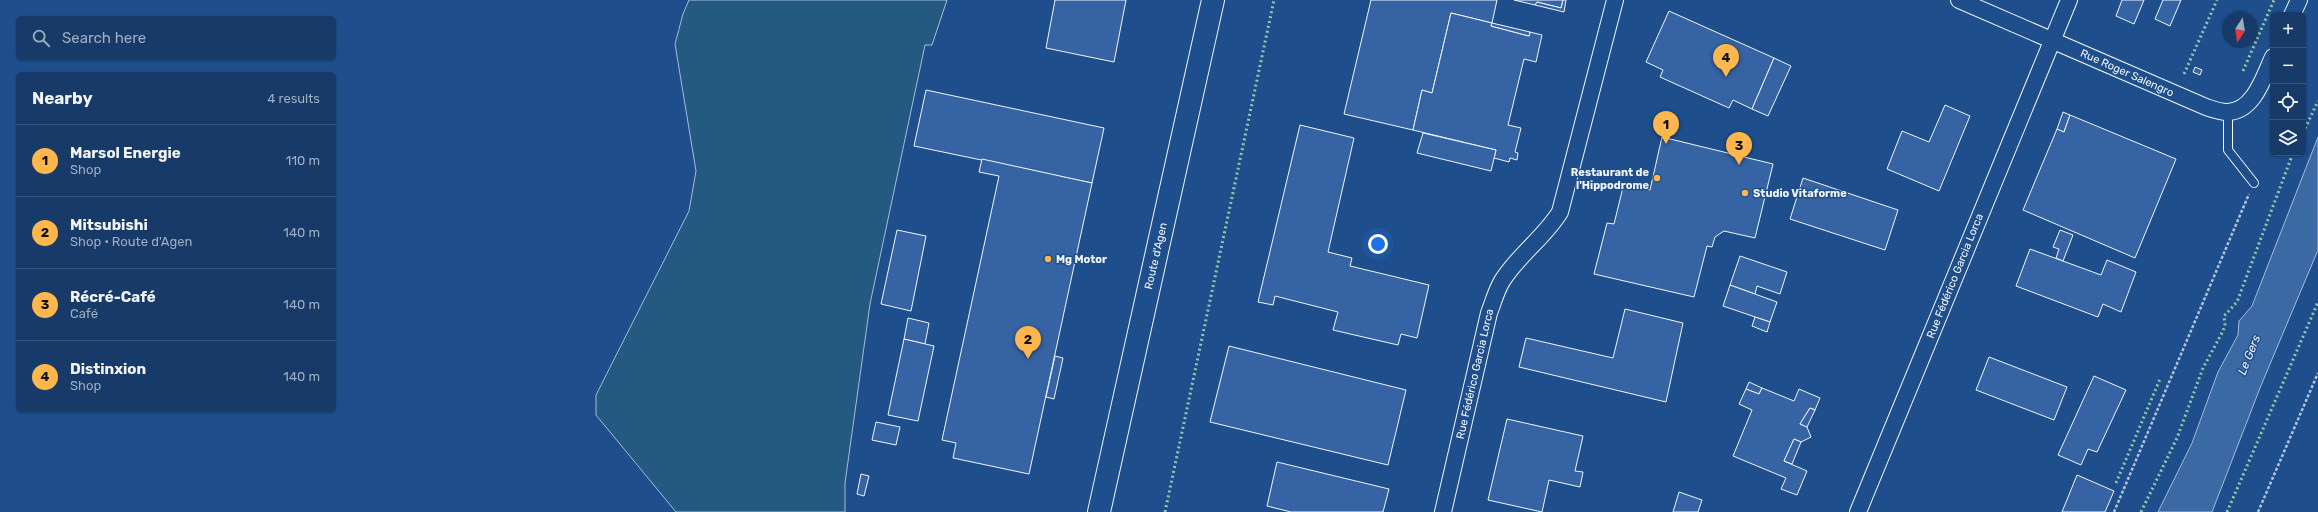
<!DOCTYPE html>
<meta charset="utf-8">
<style>
:root{--surface:#173a69;--page:#244571;--text:#f1f3f6;--muted:#9eadc0;--line:#36547d;--accent:#ffb74d}
body{margin:0;font-family:Rubik,sans-serif;background:var(--page);color:var(--text)}
.controls{position:absolute;right:12px;top:12px;display:grid;overflow:hidden;border-radius:6px;box-shadow:0 1px 3px #0004}
.controls button{width:36px;height:36px;display:grid;place-items:center;padding:0;border:0;border-bottom:1px solid var(--line);background:var(--surface);color:var(--text);font:20px sans-serif}
.compass{position:absolute;left:2222px;top:12px;width:36px;height:36px;border-radius:50%;background:var(--surface);box-shadow:0 1px 3px #0004;rotate:192deg}
.you{position:absolute;left:1378px;top:244px;width:14px;height:14px;margin:-10px;border:3px solid #fff;border-radius:50%;background:#1a73e8;box-shadow:0 0 0 6px #1a73e833}
.badge{display:grid;place-items:center;width:26px;height:26px;border-radius:50%;background:var(--accent);color:#111;font-size:13px;font-weight:700}
.pin{position:absolute;translate:-50% -33px;filter:drop-shadow(0 1px 2px #0008)}
.pin::after{content:'';position:absolute;top:21px;width:14px;height:12px;background:inherit;clip-path:polygon(0 0,100% 0,50% 100%)}
.list{margin:0;padding:0;list-style:none}
h2{display:flex;justify-content:space-between;align-items:center;height:52px;margin:0;padding:0 16px;font-size:17px}
h2 small{font-size:13px;font-weight:400;color:var(--muted)}
.list li{display:grid;grid-template-columns:26px 1fr auto;gap:12px;align-items:center;box-sizing:border-box;height:72px;padding:0 16px;border-top:1px solid var(--line)}
.list b{display:block;font-size:15px;white-space:nowrap}
.list p{margin:0;font-size:13px;white-space:nowrap;color:var(--muted)}
.list em{font-size:13px;font-style:normal;color:var(--muted)}
.icon{flex:none;width:22px;height:22px;fill:none;stroke:currentColor;stroke-width:2;stroke-linecap:round;stroke-linejoin:round}
.map{position:relative;flex:none;width:2318px;height:512px;overflow:hidden}
.search{position:absolute;background:var(--surface);box-shadow:0 1px 3px #0004;left:16px;top:16px;width:320px;height:44px;display:flex;align-items:center;gap:10px;box-sizing:border-box;padding:0 14px;border-radius:6px;color:var(--muted);font-size:15px}
.panel{position:absolute;background:var(--surface);box-shadow:0 1px 3px #0004;left:16px;top:72px;width:320px;height:340px;border-radius:6px}
.map>svg:first-child{display:block}
.green{fill:#245a82;stroke:#a8bbd7}
.water{fill:#3b69a3;stroke:#a8bbd7}
.building{fill:#3563a3;stroke:#f2f6ff}
.lines{fill:none;stroke-linecap:round;stroke-linejoin:round}
.lane-casing{stroke:#f2f6ff;stroke-width:10}
.street-casing{stroke:#f2f6ff;stroke-width:18}
.primary-casing{stroke:#f2f6ff;stroke-width:24}
.path{stroke:#b3c4dc;stroke-width:2.5;stroke-dasharray:3 2;stroke-linecap:butt}
.lane{stroke:#1f4e8c;stroke-width:8}
.street{stroke:#1f4e8c;stroke-width:16}
.primary{stroke:#1f4e8c;stroke-width:22}
.hedge{stroke:#97c8a6;stroke-width:3;stroke-dasharray:2 3;stroke-linecap:butt}
.poi-dot{fill:#ffb74d;stroke:#1f4e8c;stroke-width:1.5}
.labels{text-anchor:middle;dominant-baseline:central;stroke-width:3;stroke-linejoin:round;paint-order:stroke}
.street-label{font-size:11px;fill:#f2f6ff;stroke:#1f4e8c}
.poi-label{font-size:11px;font-weight:bold;fill:#f2f6ff;stroke:#1f4e8c;text-anchor:start}
.water-label{font-size:12px;font-style:italic;fill:#f2f6ff;stroke:#1f4e8c}
</style>
<div class="map">
<svg width="2318" height="512" viewBox="0 0 2318 512">
<rect width="100%" height="100%" fill="#1f4e8c"/>
<path class="green" d="M 689,0 L 947,0 L 932,45 L 925,45 L 870,304 L 845,483 L 845,512 L 676,512 L 596,415 L 596,395 L 689,211 L 696,171 L 675,44 L 683,14 Z"/>
<path class="water" d="M 2318,137 L 2318,250 L 2260,388 L 2212,512 L 2158,512 L 2192,443 L 2218,372 L 2238,335 L 2239,321 L 2252,306 Z"/>
<g class="building">
<path d="M 1055,0 L 1126,0 L 1114,62 L 1046,48 Z"/>
<path d="M 1371,0 L 1497,0 L 1492,23 L 1451,13 L 1432,93 L 1422,90 L 1413,130 L 1344,114 Z"/>
<path d="M 1514,0 L 1563,0 L 1561,8 L 1537,2 L 1535,5 Z"/>
<path d="M 1563,0 L 1566,0 L 1564,12 L 1535,5 L 1537,2 L 1561,8 Z"/>
<path d="M 2122,0 L 2144,0 L 2134,24 L 2116,16 Z"/>
<path d="M 2163,0 L 2181,0 L 2170,26 L 2155,19 Z"/>
<path d="M 1669,11 L 1774,58 L 1752,109 L 1733,100 L 1729,108 L 1660,77 L 1663,70 L 1646,62 Z"/>
<path d="M 1451,13 L 1492,23 L 1491,26 L 1529,36 L 1530,32 L 1542,35 L 1536,62 L 1524,59 L 1508,125 L 1521,128 L 1515,152 L 1518,153 L 1517,160 L 1510,158 L 1509,162 L 1494,158 L 1496,150 L 1413,130 L 1422,90 L 1432,93 Z"/>
<path d="M 1492,23 L 1530,32 L 1529,36 L 1491,26 Z"/>
<path d="M 1774,58 L 1791,66 L 1768,116 L 1752,109 Z"/>
<path d="M 2195,67 L 2202,70 L 2200,75 L 2193,72 Z"/>
<path d="M 926,90 L 1104,128 L 1092,183 L 914,146 Z"/>
<path d="M 1945,105 L 1970,116 L 1939,191 L 1887,169 L 1902,131 L 1929,142 Z"/>
<path d="M 2063,112 L 2070,115 L 2064,132 L 2057,129 Z"/>
<path d="M 2070,115 L 2176,159 L 2135,258 L 2023,210 L 2057,129 L 2064,132 Z"/>
<path d="M 1300,125 L 1354,138 L 1328,252 L 1352,258 L 1350,266 L 1429,285 L 1417,338 L 1401,334 L 1398,345 L 1333,330 L 1338,312 L 1275,296 L 1273,305 L 1258,302 Z"/>
<path d="M 1423,133 L 1496,150 L 1491,171 L 1417,153 Z"/>
<path d="M 1662,137 L 1773,164 L 1755,238 L 1724,231 L 1715,237 L 1712,247 L 1707,246 L 1694,297 L 1594,274 L 1607,223 L 1614,224 L 1624,183 L 1650,190 Z"/>
<path d="M 982,159 L 1092,183 L 1029,474 L 953,458 L 956,443 L 942,440 L 999,176 L 979,172 Z"/>
<path d="M 1803,178 L 1898,210 L 1885,250 L 1790,219 Z"/>
<path d="M 897,230 L 926,236 L 911,311 L 881,304 Z"/>
<path d="M 2060,230 L 2073,235 L 2063,261 L 2056,258 L 2059,249 L 2053,247 Z"/>
<path d="M 2030,249 L 2101,275 L 2107,260 L 2136,272 L 2121,312 L 2103,304 L 2098,317 L 2016,286 Z"/>
<path d="M 1740,256 L 1787,272 L 1780,294 L 1757,286 L 1755,294 L 1730,285 Z"/>
<path d="M 1730,285 L 1777,302 L 1770,322 L 1723,306 Z"/>
<path d="M 1625,309 L 1683,323 L 1666,402 L 1519,367 L 1526,338 L 1613,358 Z"/>
<path d="M 1755,317 L 1770,322 L 1767,332 L 1752,326 Z"/>
<path d="M 908,318 L 929,323 L 925,344 L 904,339 Z"/>
<path d="M 904,339 L 934,346 L 918,421 L 888,415 Z"/>
<path d="M 1229,346 L 1406,390 L 1388,465 L 1210,422 Z"/>
<path d="M 1055,356 L 1063,358 L 1054,399 L 1046,397 Z"/>
<path d="M 1989,357 L 2067,387 L 2054,420 L 1976,390 Z"/>
<path d="M 2094,376 L 2126,390 L 2097,452 L 2088,449 L 2081,465 L 2058,455 Z"/>
<path d="M 1749,382 L 1762,388 L 1759,394 L 1746,389 Z"/>
<path d="M 1762,388 L 1794,401 L 1799,389 L 1820,398 L 1815,410 L 1810,408 L 1800,424 L 1807,427 L 1811,437 L 1801,442 L 1794,439 L 1784,461 L 1807,471 L 1797,495 L 1781,489 L 1786,478 L 1733,456 L 1752,410 L 1739,404 L 1746,389 L 1759,394 Z"/>
<path d="M 1810,408 L 1815,410 L 1807,427 L 1800,424 Z"/>
<path d="M 1507,419 L 1583,436 L 1575,471 L 1583,472 L 1580,487 L 1549,480 L 1542,512 L 1488,500 Z"/>
<path d="M 876,422 L 900,427 L 896,445 L 872,440 Z"/>
<path d="M 1794,439 L 1801,442 L 1792,464 L 1784,461 Z"/>
<path d="M 1277,462 L 1389,489 L 1383,512 L 1291,512 L 1267,506 Z"/>
<path d="M 861,474 L 869,476 L 864,496 L 857,494 Z"/>
<path d="M 2077,475 L 2114,491 L 2105,512 L 2062,512 Z"/>
<path d="M 1679,492 L 1702,500 L 1698,512 L 1673,512 Z"/>
</g>
<g class="lines">
<g class="lane-casing">
<path id="lane" d="M 2228,112 L 2228,150 L 2254,183"/>
</g>
<g class="street-casing">
<g id="street">
<path d="M 1959,0 L 2206,107 C 2212,109 2220,112 2227,112 C 2254,112 2264,76 2273,57"/>
<path d="M 2292,15 L 2299,0"/>
<path d="M 1443,512 L 1489,313 C 1493,303 1496,291 1502,281 C 1518,255 1544,238 1560,212 L 1615,0"/>
<path d="M 1858,512 L 2069,0"/>
</g>
</g>
<g class="primary-casing">
<path id="primary" d="M 1099,512 L 1213,0"/>
</g>
<g class="path">
<path d="M 2114,512 L 2249,194"/>
<path d="M 2258,512 L 2318,373"/>
</g>
<use href="#lane" class="lane"/>
<use href="#street" class="street"/>
<use href="#primary" class="primary"/>
<g class="hedge">
<path d="M 2243,71 L 2274,0"/>
<path d="M 2184,74 L 2217,0"/>
<path d="M 2303,133 L 2318,101"/>
<path d="M 2116,483 L 2160,379"/>
<path d="M 1165,512 L 1274,0"/>
<path d="M 2141,512 L 2177,438 L 2203,368 L 2223,331 L 2225,325 L 2224,316 L 2237,302 L 2293,153"/>
<path d="M 2227,512 L 2318,302"/>
</g>
</g>
<g class="poi-dot">
<circle cx="1657" cy="178" r="4"/>
<circle cx="1745" cy="193" r="4"/>
<circle cx="1048" cy="259" r="4"/>
</g>
<g class="labels">
<g class="street-label">
<text transform="translate(2127 73) rotate(24)">Rue Roger Salengro</text>
<text transform="translate(1156 256) rotate(-77)">Route d'Agen</text>
<text transform="translate(1955 276) rotate(-68)">Rue Fédérico Garcia Lorca</text>
<text transform="translate(1475 374) rotate(-77)">Rue Fédérico Garcia Lorca</text>
</g>
<g class="poi-label">
<text x="1649" y="172" text-anchor="end">Restaurant de<tspan x="1649" dy="13">l'Hippodrome</tspan></text>
<text x="1753" y="193">Studio Vitaforme</text>
<text x="1056" y="259">Mg Motor</text>
</g>
<g class="water-label">
<text transform="translate(2249 355) rotate(-68)">Le Gers</text>
</g>
</g>
</svg>
<div class="controls">
<button>+</button>
<button>−</button>
<button><svg class="icon" aria-label="locate" viewBox="0 0 24 24"><circle cx="12" cy="12" r="6"/><path d="M12 2v4M12 18v4M2 12h4M18 12h4"/></svg></button>
<button><svg class="icon" aria-label="layers" viewBox="0 0 24 24"><path d="M12 4l9 5-9 5-9-5zM3 14l9 5 9-5"/></svg></button>
</div>
<svg class="compass" viewBox="-18 -18 36 36"><path d="M0-13l5 13h-10z" fill="#e53935"/><path d="M0 13l5-13h-10z" fill="#9eadc0"/></svg>
<div class="you"></div>
<div class="pin badge" style="left:1666px;top:144px">1</div>
<div class="pin badge" style="left:1028px;top:359px">2</div>
<div class="pin badge" style="left:1739px;top:165px">3</div>
<div class="pin badge" style="left:1726px;top:77px">4</div>
<div class="search"><svg class="icon" aria-label="search" viewBox="0 0 24 24"><circle cx="10" cy="10" r="6"/><path d="M15 15l6 6"/></svg>Search here</div>
<section class="panel">
<h2>Nearby<small>4 results</small></h2>
<ul class="list">
<li><span class="badge">1</span><div><b>Marsol Energie</b><p>Shop</p></div><em>110 m</em></li>
<li><span class="badge">2</span><div><b>Mitsubishi</b><p>Shop · Route d'Agen</p></div><em>140 m</em></li>
<li><span class="badge">3</span><div><b>Récré-Café</b><p>Café</p></div><em>140 m</em></li>
<li><span class="badge">4</span><div><b>Distinxion</b><p>Shop</p></div><em>140 m</em></li>
</ul>
</section>
</div>
